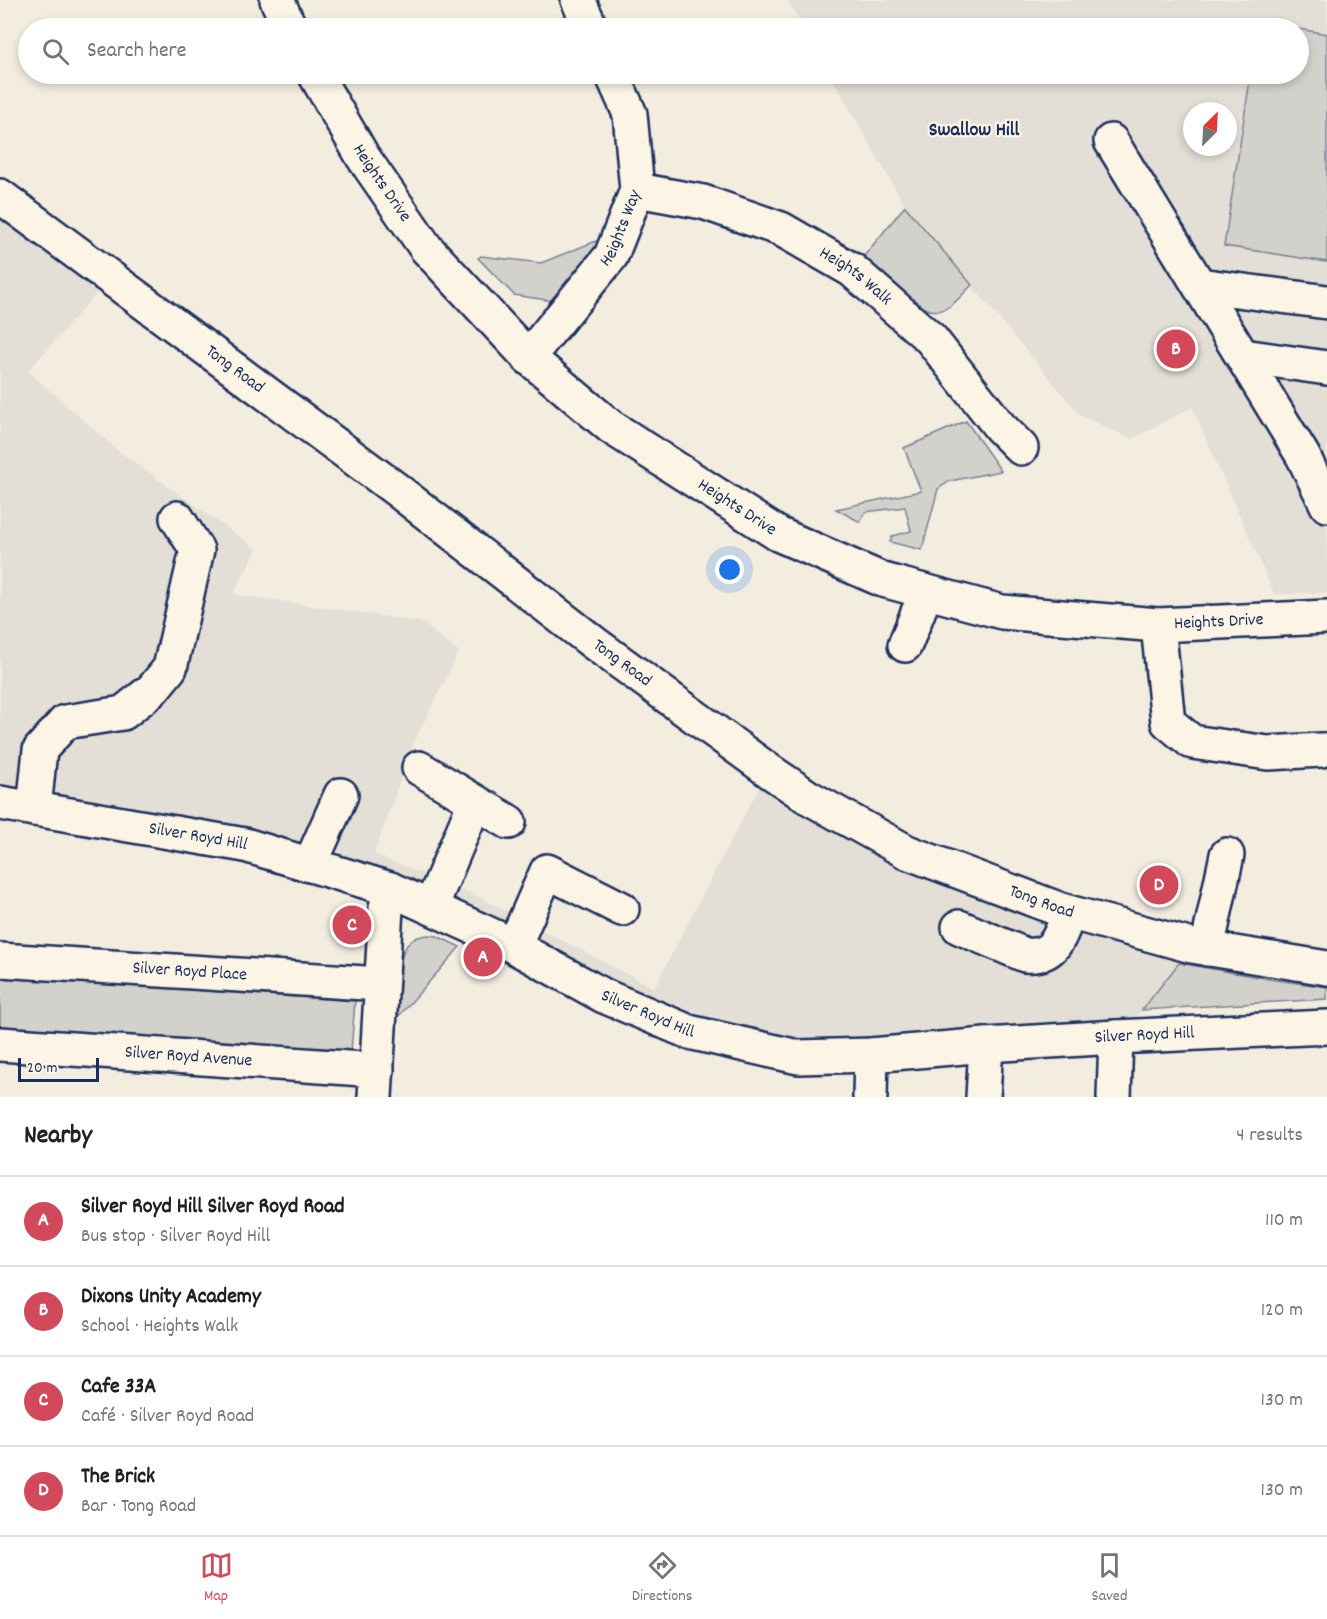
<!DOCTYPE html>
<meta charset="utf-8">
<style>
:root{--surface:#fff;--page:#f6f6f6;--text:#202124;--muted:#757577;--line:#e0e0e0;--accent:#d1495b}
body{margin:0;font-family:Dekko,sans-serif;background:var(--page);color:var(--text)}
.compass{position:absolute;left:1183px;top:102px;width:54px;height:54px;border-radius:50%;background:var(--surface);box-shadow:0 3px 9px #0003;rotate:24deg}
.scale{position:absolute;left:18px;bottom:15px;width:81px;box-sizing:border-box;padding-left:6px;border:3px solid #1b2f5e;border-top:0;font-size:16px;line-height:21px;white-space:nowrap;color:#1b2f5e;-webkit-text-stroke:4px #fcf5e5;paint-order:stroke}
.you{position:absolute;left:730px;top:570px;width:21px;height:21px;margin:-15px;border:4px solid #fff;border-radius:50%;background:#1a73e8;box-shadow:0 0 0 9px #1a73e833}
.badge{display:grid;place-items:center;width:39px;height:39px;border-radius:50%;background:var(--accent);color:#fff;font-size:20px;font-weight:700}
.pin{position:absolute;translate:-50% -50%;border:3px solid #fff;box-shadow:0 2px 6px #0006}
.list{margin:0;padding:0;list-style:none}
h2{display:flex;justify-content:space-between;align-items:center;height:78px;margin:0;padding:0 24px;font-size:26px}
h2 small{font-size:20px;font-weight:400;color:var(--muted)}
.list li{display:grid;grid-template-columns:39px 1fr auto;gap:18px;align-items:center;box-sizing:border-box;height:90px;padding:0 24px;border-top:2px solid var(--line)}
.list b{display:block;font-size:22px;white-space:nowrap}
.list p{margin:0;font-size:20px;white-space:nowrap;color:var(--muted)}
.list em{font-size:20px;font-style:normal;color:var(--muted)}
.icon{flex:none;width:33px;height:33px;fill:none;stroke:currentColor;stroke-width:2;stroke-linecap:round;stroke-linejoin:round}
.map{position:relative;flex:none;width:1327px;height:1097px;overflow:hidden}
.search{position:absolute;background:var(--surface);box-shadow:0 3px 9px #0003;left:18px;right:18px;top:18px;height:66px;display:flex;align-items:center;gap:15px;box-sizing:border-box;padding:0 21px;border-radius:33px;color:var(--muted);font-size:22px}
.sheet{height:438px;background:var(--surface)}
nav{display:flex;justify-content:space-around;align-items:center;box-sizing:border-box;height:84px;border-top:2px solid var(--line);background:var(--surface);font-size:16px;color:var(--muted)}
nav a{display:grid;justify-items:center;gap:3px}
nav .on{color:var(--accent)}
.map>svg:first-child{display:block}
.built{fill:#e3dfd6;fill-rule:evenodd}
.green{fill:#d3d1cc;stroke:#778095;stroke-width:1.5}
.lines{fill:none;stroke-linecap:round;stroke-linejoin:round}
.minor-casing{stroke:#1b2f5e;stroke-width:38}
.major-casing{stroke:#1b2f5e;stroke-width:38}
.minor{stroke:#fcf5e5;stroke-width:33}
.major{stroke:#fcf5e5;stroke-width:33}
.labels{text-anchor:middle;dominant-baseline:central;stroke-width:4.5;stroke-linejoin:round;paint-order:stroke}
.street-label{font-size:18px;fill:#1b2f5e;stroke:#fcf5e5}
.neighbourhood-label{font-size:20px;font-weight:bold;fill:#1b2f5e;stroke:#fcf5e5}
</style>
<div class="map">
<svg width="1327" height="1097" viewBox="0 0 1327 1097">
<rect width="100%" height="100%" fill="#f3ede0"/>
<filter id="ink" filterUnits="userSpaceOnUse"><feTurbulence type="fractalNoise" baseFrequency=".0167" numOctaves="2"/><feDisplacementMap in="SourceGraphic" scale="12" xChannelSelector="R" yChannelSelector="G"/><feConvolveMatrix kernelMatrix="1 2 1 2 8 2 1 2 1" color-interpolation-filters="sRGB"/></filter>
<g filter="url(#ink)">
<g class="built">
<path d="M 787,0 L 1327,0 L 1327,593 L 1274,594 L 1192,407 L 1132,439 L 1081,416 L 905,206 L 830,74 L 1298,74 L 1298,28 L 804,28 ZM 1192,111 L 1228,111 L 1228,147 L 1192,147 Z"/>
<path d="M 0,196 L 110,278 L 28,371 L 117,450 L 257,549 L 233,594 L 421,622 L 459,652 L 414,742 L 374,854 L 477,896 L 654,988 L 768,770 L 808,797 L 1192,946 L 1142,1010 L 1116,1037 L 871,1055 L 689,1032 L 390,889 L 0,803 Z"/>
</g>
<g class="green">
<path d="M 1299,29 L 1327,34 L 1327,262 L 1224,246 L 1251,74 L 1298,74 Z"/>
<path d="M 905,206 L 972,285 C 956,300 946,319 922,307 L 864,256 Z"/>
<path d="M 601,239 L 590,257 L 553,301 L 514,295 L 478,258 L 481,256 L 541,263 Z"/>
<path d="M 966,421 L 1001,471 L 950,481 L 938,489 L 922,550 L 890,542 L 892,536 L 911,531 L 905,507 L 865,512 L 860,522 L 836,509 L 921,491 L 904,448 Z"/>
<path d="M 428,935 L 437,936 L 460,947 L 398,1017 C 399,998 395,954 410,942 C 415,937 421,936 428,935 Z"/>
<path d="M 1179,963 L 1275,980 L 1327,987 L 1327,999 L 1142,1010 Z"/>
<path d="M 0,977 L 355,1001 L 351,1052 L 0,1028 Z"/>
</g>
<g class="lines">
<g class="minor-casing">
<g id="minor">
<path d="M 277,0 L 290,28"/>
<path d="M 578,0 L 591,28"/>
<path id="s1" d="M 315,74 L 363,157 L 426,248 L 528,357 L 611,427 L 778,534 L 883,580 L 1002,612 L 1158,625 L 1327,617"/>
<path d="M 1111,141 L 1303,456 L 1327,505"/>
<path id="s2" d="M 637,190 L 703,202 L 781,229 L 852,270 L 931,339 L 1000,427 L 1021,448"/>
<path d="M 1199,285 L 1327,302"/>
<path d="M 1243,356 L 1327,368"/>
<path id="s3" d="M 528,357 L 611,256 L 637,190 L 630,114 L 612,74"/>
<path d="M 1158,625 L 1168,722 L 1192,742 L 1268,753 L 1322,750"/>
<path d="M 905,645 L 926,592"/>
<path d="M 419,768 L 509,822"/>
<path id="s4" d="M 0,803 L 245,845 L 390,889 L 502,940 L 604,996 L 689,1032 L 798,1057 L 871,1055 L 986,1045 L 1116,1037 L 1327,1027"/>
<path d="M 34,809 L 40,750 L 65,722 L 123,713 L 152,690 L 170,668 L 197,550 L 177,518"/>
<path d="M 310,865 L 341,795"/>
<path d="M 431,907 L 475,802"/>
<path d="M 959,927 L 1025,955 C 1055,958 1060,936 1069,913"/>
<path d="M 514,946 L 547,871 L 622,909"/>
<path d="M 1207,949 L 1227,855"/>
<path id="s5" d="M 0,960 L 381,984"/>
<path id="s6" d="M 0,1044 L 377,1070"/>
<path d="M 375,1097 L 386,908 L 390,889"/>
<path d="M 870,1097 L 871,1055"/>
<path d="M 983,1097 L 986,1045"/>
<path d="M 1114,1097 L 1116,1037"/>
</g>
</g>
<g class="major-casing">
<g id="major">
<path id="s7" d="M 0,196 L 397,490 L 594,643 L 768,770 L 808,797 L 907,852 L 1061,910 L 1192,946 L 1327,968"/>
</g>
</g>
<use href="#minor" class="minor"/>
<use href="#major" class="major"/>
</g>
</g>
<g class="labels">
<g class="street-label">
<text stroke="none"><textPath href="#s1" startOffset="128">Heights Drive</textPath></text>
<text stroke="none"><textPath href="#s3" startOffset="160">Heights Way</textPath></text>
<text stroke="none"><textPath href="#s2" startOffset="238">Heights Walk</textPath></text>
<text stroke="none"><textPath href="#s7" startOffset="292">Tong Road</textPath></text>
<text stroke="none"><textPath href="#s1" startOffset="614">Heights Drive</textPath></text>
<text stroke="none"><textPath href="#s1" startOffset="1118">Heights Drive</textPath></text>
<text stroke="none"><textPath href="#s7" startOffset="778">Tong Road</textPath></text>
<text stroke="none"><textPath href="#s4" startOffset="201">Silver Royd Hill</textPath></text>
<text stroke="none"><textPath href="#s7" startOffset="1264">Tong Road</textPath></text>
<text stroke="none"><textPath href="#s5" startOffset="190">Silver Royd Place</textPath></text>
<text stroke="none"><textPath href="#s4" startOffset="687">Silver Royd Hill</textPath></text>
<text stroke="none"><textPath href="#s4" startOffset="1191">Silver Royd Hill</textPath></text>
<text stroke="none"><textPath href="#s6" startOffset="189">Silver Royd Avenue</textPath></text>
</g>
<g class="neighbourhood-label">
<text x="974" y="131">Swallow Hill</text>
</g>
</g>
</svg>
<svg class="compass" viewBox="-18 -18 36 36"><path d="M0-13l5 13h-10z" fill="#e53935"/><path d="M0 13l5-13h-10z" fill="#757577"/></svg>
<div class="scale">20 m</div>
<div class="you"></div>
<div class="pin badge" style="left:483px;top:957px">A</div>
<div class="pin badge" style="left:1176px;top:349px">B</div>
<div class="pin badge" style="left:352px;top:925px">C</div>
<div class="pin badge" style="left:1159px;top:885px">D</div>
<div class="search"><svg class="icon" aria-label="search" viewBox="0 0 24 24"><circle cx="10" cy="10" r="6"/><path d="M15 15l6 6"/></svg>Search here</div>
</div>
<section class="sheet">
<h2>Nearby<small>4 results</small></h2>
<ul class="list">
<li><span class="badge">A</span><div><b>Silver Royd Hill Silver Royd Road</b><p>Bus stop · Silver Royd Hill</p></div><em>110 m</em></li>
<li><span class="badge">B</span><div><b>Dixons Unity Academy</b><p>School · Heights Walk</p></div><em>120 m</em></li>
<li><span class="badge">C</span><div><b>Cafe 33A</b><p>Café · Silver Royd Road</p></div><em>130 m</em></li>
<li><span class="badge">D</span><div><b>The Brick</b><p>Bar · Tong Road</p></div><em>130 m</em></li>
</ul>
</section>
<nav>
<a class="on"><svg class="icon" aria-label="map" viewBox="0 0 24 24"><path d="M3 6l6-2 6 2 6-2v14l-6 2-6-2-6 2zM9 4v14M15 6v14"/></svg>Map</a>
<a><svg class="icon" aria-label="directions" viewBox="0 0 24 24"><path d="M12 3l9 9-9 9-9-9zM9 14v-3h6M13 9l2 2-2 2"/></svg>Directions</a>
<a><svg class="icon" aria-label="saved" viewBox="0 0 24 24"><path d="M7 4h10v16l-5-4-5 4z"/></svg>Saved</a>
</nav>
